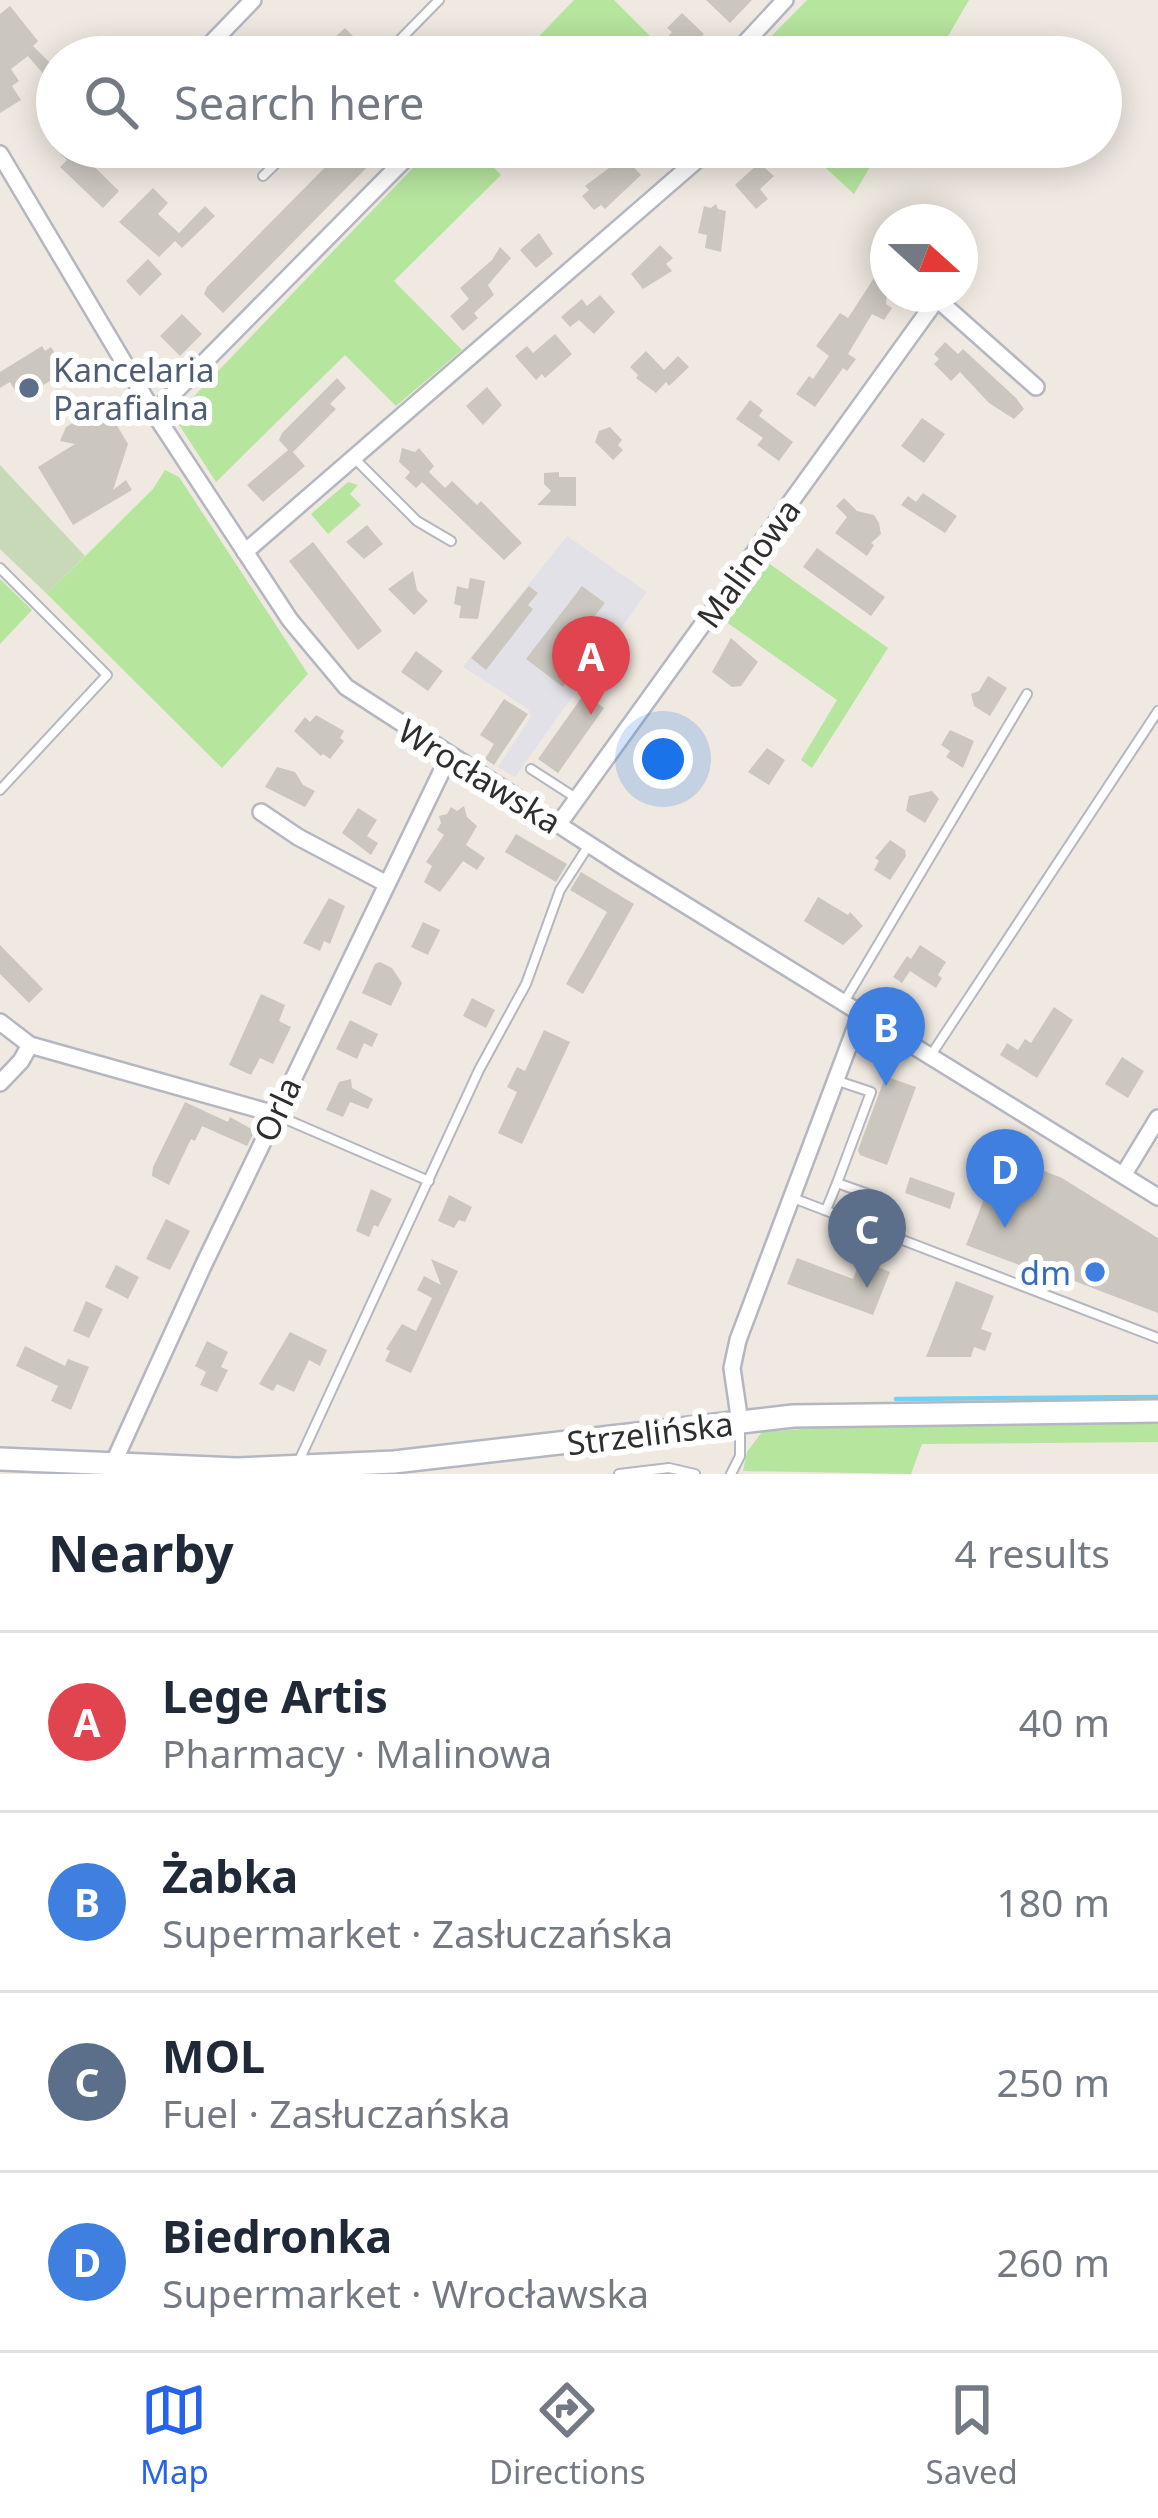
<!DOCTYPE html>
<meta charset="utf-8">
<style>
:root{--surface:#fff;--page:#f2f2f3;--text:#1f2937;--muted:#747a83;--line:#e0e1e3;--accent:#2563eb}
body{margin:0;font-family:"Noto Sans",sans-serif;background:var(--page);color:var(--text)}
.compass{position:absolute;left:870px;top:204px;width:108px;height:108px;border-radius:50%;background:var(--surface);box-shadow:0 6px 30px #0003;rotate:111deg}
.you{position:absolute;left:663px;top:759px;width:42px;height:42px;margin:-30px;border:9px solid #fff;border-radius:50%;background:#1a73e8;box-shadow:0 0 0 18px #1a73e833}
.badge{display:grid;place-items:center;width:78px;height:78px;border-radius:50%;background:var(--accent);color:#fff;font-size:39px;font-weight:700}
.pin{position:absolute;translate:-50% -99px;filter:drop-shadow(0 3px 6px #0008)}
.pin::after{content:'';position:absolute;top:63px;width:42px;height:36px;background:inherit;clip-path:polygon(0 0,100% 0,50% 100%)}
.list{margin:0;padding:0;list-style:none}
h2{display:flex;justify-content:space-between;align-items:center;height:156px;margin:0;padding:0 48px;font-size:51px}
h2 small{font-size:39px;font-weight:400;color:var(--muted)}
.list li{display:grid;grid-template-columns:78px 1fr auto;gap:36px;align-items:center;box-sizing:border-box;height:180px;padding:0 48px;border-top:3px solid var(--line)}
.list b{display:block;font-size:45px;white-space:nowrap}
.list p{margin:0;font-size:39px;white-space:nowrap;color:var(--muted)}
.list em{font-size:39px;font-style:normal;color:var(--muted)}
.icon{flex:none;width:66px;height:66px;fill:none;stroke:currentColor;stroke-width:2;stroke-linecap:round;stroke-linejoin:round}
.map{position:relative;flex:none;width:1158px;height:1474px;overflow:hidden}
.search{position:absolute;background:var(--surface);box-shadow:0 6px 30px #0003;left:36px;right:36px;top:36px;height:132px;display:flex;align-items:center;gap:30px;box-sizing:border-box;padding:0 42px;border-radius:66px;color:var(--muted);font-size:45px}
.sheet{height:876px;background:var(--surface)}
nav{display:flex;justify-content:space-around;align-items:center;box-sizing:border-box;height:168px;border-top:3px solid var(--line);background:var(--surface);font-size:33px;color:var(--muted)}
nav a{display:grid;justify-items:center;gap:6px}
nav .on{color:var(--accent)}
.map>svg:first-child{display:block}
.industrial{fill:#e3e1e8}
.green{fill:#b6e59e}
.cemetery{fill:#c8d9b8}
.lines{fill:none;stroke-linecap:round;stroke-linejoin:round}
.stream{stroke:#75cff0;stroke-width:4.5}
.building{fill:#cbc7bf}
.lane-casing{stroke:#b4b7c1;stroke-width:12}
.street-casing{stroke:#b4b7c1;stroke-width:20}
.secondary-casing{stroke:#b4b7c1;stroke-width:26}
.lane{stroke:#fff;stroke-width:8}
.street{stroke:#fff;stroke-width:15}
.secondary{stroke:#fff;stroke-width:21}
.service-dot{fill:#5c6f8a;stroke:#fff;stroke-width:4.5}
.shop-dot{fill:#3f7fe0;stroke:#fff;stroke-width:4.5}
.labels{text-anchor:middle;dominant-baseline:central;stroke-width:12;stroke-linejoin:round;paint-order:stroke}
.service-label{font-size:33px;fill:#4e5e75;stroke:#fff;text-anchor:start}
.street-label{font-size:33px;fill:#2e2e2e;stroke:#fff}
.shop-label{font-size:33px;fill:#366cbe;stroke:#fff;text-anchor:end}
</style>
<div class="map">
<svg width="1158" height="1474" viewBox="0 0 1158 1474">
<rect width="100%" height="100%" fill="#efe9e1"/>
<path class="industrial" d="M 567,536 L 647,592 L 515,777 L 498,767 L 531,717 L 528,709 L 463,667 Z"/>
<g class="green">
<path d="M 574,0 L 614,0 L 658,44 L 645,57 L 519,57 Z"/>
<path d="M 807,0 L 969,0 L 936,57 L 751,57 Z"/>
<path d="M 433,147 L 474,147 L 501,175 L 394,281 L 462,350 L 396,406 L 345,355 L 216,482 L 174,417 Z"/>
<path d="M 803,147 L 882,147 L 854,194 Z"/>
<path d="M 165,470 L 179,477 L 308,674 L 222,768 L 47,594 L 153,489 Z"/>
<path d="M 348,482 L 358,485 L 350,494 L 361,505 L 328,534 L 311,514 Z"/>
<path d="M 764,560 L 888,648 L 812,768 L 801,760 L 837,700 L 722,619 Z"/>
<path d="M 0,579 L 32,610 L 0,644 Z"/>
<path d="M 1158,1418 L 1158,1442 L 922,1444 L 911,1474 L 743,1471 L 747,1452 L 762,1432 L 854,1425 Z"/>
</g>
<path class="cemetery" d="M 0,465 L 85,556 L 47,594 L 0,549 Z"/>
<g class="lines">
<path class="stream" d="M 896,1399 L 1158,1397"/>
</g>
<g class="building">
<path d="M 706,0 L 752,0 L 730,23 Z"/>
<path d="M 10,6 L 38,41 L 33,46 L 50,63 L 57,57 L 57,90 L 28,56 L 11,69 L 19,81 L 12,86 L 21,100 L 0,113 L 0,14 Z"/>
<path d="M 682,13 L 704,34 L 689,49 L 684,45 L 680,50 L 667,38 L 672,32 L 667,28 Z"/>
<path d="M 345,28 L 361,44 L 348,57 L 313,57 Z"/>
<path d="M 53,147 L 74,147 L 119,191 L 103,208 L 60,167 L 67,160 Z"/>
<path d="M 345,147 L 387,147 L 223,313 L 204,294 L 207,287 Z"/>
<path d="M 621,159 L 625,164 L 628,161 L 641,175 L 605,209 L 601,205 L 594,210 L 582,196 L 589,190 L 585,186 Z"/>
<path d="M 759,163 L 774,176 L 760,189 L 768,199 L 756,209 L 735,185 Z"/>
<path d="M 153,188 L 168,203 L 158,214 L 179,233 L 205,206 L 215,216 L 182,248 L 175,241 L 159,257 L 119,222 Z"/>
<path d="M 716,204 L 718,209 L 726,211 L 721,252 L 705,248 L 707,235 L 698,233 L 704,206 L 711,208 Z"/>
<path d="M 539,233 L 553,254 L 536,268 L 520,250 Z"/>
<path d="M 660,245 L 673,258 L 666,264 L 672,271 L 643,289 L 631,274 Z"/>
<path d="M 500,247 L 511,258 L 488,285 L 494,295 L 474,313 L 478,318 L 463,331 L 450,316 L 469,299 L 460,288 L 492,260 Z"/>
<path d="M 148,259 L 162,274 L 140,296 L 126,281 Z"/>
<path d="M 874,278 L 888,286 L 886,304 L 892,308 L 884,320 L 872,314 L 848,354 L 856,359 L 847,371 L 843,368 L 815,407 L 796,394 L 809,376 L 813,379 L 829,356 L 816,346 L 840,313 L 848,318 Z"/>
<path d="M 600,295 L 615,312 L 594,334 L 579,320 L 570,327 L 561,317 L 582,299 L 587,306 Z"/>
<path d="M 182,314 L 202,334 L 180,356 L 160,336 Z"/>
<path d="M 555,334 L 572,354 L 545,378 L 542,374 L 536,380 L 515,356 L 527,346 L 533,353 Z"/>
<path d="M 945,342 L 958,354 L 963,349 L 1016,398 L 1024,409 L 1014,419 L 989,403 L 960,372 L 951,381 L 934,364 L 939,359 L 934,354 Z"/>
<path d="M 42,346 L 45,351 L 51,347 L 63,367 L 57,371 L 60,375 L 20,399 L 10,382 L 0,388 L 0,372 Z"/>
<path d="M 646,351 L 664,370 L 678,356 L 689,367 L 669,386 L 666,382 L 656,393 L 636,378 L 638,375 L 630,367 Z"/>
<path d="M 337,378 L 346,388 L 330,404 L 336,409 L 293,452 L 305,466 L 263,502 L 247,485 L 288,450 L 279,440 L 282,433 Z"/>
<path d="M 487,387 L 502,405 L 483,425 L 466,406 Z"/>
<path d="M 750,400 L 763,410 L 759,416 L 793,442 L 779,461 L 757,445 L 763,438 L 736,419 Z"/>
<path d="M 99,407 L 107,409 L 128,444 L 113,490 L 126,480 L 132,490 L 73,525 L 38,467 L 75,444 L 60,441 L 66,427 Z"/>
<path d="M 922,418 L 945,434 L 924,463 L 901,446 Z"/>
<path d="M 610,427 L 622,440 L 618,445 L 623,450 L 613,460 L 595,442 L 599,431 Z"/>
<path d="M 402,448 L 415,452 L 419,448 L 434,466 L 429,472 L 445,488 L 452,481 L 477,505 L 481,501 L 522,543 L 504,560 L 422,482 L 416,488 L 405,478 L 410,472 L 399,462 Z"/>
<path d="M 559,472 L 559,477 L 576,477 L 576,506 L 537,505 L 551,491 L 544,484 L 544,473 Z"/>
<path d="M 923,493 L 957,516 L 945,533 L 901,505 L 908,496 L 916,502 Z"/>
<path d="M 844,498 L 857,511 L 874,515 L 879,523 L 881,534 L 871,543 L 874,545 L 867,556 L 835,533 L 847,517 L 836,506 Z"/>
<path d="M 367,525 L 383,544 L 364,559 L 346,542 Z"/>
<path d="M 313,542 L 382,631 L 358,650 L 289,561 Z"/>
<path d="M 817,548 L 885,597 L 871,616 L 803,567 Z"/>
<path d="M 413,571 L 417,590 L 428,601 L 414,615 L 388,589 Z"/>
<path d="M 470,578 L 485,581 L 478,619 L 459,618 L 461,606 L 454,604 L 457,586 L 468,589 Z"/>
<path d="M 529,586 L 538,593 L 528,605 L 533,609 L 486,670 L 471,658 Z"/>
<path d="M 582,586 L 605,603 L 570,648 L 584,659 L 563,687 L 526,659 Z"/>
<path d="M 731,638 L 758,662 L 741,686 L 732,687 L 712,672 Z"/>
<path d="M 416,651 L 443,671 L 428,691 L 401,672 Z"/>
<path d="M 988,676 L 1007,688 L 990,716 L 974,706 L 971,694 L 979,691 Z"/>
<path d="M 584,694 L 604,708 L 558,773 L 538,759 Z"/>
<path d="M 504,699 L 528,714 L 494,765 L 485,759 L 494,744 L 480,735 Z"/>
<path d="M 316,715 L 344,731 L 340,738 L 344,741 L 330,759 L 323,754 L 321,756 L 294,731 L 305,717 L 310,722 Z"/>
<path d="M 950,730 L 974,741 L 963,768 L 946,757 L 950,751 L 941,745 Z"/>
<path d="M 767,748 L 785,760 L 769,785 L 748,772 Z"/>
<path d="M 277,767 L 295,772 L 303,785 L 315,791 L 305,807 L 265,787 Z"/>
<path d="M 932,791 L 939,799 L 925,823 L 906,811 L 909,796 Z"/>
<path d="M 464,806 L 467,817 L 477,826 L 466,845 L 485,858 L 477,870 L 463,861 L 440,892 L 424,882 L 432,866 L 426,862 L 444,835 L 437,830 L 441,823 L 439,816 L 447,814 L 451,807 L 457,811 Z"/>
<path d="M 358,808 L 377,820 L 367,836 L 378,843 L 371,855 L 342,833 Z"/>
<path d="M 516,834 L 567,864 L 556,882 L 505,852 Z"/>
<path d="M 890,840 L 905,850 L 906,856 L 890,880 L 874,870 L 879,861 L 875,858 Z"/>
<path d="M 581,872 L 634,904 L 583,994 L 566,984 L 607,912 L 570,890 Z"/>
<path d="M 818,897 L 848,915 L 850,912 L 863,926 L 843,945 L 804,921 Z"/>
<path d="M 329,898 L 345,906 L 330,944 L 324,941 L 320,951 L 303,943 Z"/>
<path d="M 423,922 L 440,930 L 428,955 L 411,947 Z"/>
<path d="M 0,945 L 43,989 L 29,1003 L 0,974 Z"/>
<path d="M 920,945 L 946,962 L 938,975 L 942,978 L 936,988 L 910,971 L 902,983 L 893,977 L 907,956 L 911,959 Z"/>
<path d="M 380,962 L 392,968 L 402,983 L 391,1006 L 362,993 L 375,964 Z"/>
<path d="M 261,994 L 285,1005 L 279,1021 L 291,1027 L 273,1064 L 260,1058 L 251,1075 L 229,1065 Z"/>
<path d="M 472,998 L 495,1010 L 486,1028 L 463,1016 Z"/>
<path d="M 1054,1007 L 1073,1020 L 1037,1078 L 1000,1055 L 1007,1043 L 1018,1050 L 1025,1039 L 1031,1043 Z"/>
<path d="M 350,1020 L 378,1034 L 372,1047 L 364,1043 L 357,1059 L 336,1049 Z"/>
<path d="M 544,1030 L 570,1042 L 522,1144 L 498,1133 L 517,1092 L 507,1087 L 517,1067 L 525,1071 Z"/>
<path d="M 1122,1057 L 1144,1071 L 1128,1098 L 1105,1084 Z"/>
<path d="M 890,1078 L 916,1087 L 887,1165 L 860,1155 L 858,1150 L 884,1080 Z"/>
<path d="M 351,1079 L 352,1088 L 373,1099 L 368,1109 L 350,1102 L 343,1117 L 326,1110 L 339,1082 Z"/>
<path d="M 185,1102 L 228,1122 L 230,1117 L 255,1131 L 247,1146 L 202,1126 L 195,1141 L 191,1139 L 169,1185 L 152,1176 L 153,1167 Z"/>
<path d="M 991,1150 L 1062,1178 L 1158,1238 L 1158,1313 L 1061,1276 L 1064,1269 L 1031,1256 L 1027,1268 L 966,1245 L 986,1194 L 975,1190 Z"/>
<path d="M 910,1177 L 955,1193 L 950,1209 L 905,1193 Z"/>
<path d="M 371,1189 L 392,1199 L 378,1227 L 374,1225 L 369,1237 L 356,1231 Z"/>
<path d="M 449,1195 L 472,1207 L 465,1222 L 459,1220 L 454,1228 L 438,1221 Z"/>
<path d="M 166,1219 L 190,1231 L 170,1270 L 146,1259 Z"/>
<path d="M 797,1258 L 853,1279 L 860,1260 L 890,1272 L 873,1315 L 787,1284 Z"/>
<path d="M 431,1259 L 458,1271 L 411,1373 L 385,1361 L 390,1351 L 386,1349 L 402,1324 L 416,1331 L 432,1298 L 417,1290 L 424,1276 L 441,1285 Z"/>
<path d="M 116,1265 L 139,1277 L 128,1299 L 105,1287 Z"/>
<path d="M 956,1281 L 994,1296 L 981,1329 L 992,1333 L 985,1351 L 974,1347 L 971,1357 L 926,1357 Z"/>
<path d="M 86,1301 L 103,1309 L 89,1338 L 73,1331 Z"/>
<path d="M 290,1332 L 327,1350 L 320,1366 L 309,1360 L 294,1392 L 277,1384 L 273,1391 L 259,1384 Z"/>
<path d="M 207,1341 L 228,1352 L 221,1367 L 228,1370 L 217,1392 L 200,1385 L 206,1372 L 195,1366 Z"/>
<path d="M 25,1346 L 65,1366 L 68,1359 L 89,1367 L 71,1410 L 51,1401 L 58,1386 L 16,1366 Z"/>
</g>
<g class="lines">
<g class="lane-casing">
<g id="lane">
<path d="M 383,57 L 439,0"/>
<path d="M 263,176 L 293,147"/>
<path d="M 355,459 L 417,521 L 451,541"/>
<path d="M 0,568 L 107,675 L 0,790"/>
<path d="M 531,769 L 576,798"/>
<path d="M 844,1002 L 1027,694"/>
<path d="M 931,1055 L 1158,711"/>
<path d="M 838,1081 L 871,1092 L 837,1183 L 871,1195"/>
<path d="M 276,1115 L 429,1181"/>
<path d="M 793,1198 L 1158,1338"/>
<path d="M 826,1210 L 837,1183"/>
<path d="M 297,1465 L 479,1070 L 526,984 L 560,890 L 589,845"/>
<path d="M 619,1474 L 669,1468 L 695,1474"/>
<path d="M 731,1474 L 740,1456 L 740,1424"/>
</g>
</g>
<g class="street-casing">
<g id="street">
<path d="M 393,47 L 403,57"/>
<path d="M 198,57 L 253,0"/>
<path d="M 732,57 L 785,0"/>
<path d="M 0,154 L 154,413 L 290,620 L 346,687 L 624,867 L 1158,1197"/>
<path d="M 154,413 L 417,147"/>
<path d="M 245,552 L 712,147"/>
<path d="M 261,812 L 298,837 L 385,883"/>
<path d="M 558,825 L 937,299 L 1036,387"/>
<path d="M 0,1022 L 30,1045 L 275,1114"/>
<path d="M 0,1083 L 21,1061 L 30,1045"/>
<path d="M 1124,1174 L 1158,1118"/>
<path d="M 740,1423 L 732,1368 L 738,1340 L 861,1013"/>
<path d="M 112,1466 L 204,1264 L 449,756"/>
</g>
</g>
<g class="secondary-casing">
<path id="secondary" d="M 0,1459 L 237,1469 L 394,1462 L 793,1416 L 1158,1411"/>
</g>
<use href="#lane" class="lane"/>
<use href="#street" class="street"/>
<use href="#secondary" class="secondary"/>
</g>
<circle class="service-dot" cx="29" cy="388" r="12"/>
<circle class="shop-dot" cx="1095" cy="1272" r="12"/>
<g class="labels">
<g class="service-label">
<text x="53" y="369">Kancelaria<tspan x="53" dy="38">Parafialna</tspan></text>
</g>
<g class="street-label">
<text transform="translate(748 563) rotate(-54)">Malinowa</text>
<text transform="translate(480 776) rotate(32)">Wrocławska</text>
<text transform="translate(277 1109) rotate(-65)">Orla</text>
<text transform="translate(650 1433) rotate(-7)">Strzelińska</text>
</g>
<g class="shop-label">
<text x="1071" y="1272">dm</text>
</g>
</g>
</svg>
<svg class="compass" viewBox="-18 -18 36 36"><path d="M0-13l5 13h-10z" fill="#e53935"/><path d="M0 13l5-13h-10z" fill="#747a83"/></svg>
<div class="you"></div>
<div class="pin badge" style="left:591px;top:715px;background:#e0444e">A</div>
<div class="pin badge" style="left:886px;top:1086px;background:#3f7fe0">B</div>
<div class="pin badge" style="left:867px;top:1288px;background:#5c6f8a">C</div>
<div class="pin badge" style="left:1005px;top:1228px;background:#3f7fe0">D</div>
<div class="search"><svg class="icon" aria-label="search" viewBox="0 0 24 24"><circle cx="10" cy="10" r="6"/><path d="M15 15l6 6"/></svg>Search here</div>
</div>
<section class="sheet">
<h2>Nearby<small>4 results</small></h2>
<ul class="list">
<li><span class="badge" style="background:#e0444e">A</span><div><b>Lege Artis</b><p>Pharmacy · Malinowa</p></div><em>40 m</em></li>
<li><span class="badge" style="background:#3f7fe0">B</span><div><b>Żabka</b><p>Supermarket · Zasłuczańska</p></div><em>180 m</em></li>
<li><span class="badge" style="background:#5c6f8a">C</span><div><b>MOL</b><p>Fuel · Zasłuczańska</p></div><em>250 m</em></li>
<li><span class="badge" style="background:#3f7fe0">D</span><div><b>Biedronka</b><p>Supermarket · Wrocławska</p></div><em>260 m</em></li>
</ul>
</section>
<nav>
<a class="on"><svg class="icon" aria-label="map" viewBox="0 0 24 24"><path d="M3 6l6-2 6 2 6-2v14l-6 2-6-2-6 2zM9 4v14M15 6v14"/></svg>Map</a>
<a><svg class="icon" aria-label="directions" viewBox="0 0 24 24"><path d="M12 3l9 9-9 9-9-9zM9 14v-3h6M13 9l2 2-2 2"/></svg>Directions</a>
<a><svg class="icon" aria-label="saved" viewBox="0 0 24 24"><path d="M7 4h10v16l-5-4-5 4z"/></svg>Saved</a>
</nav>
